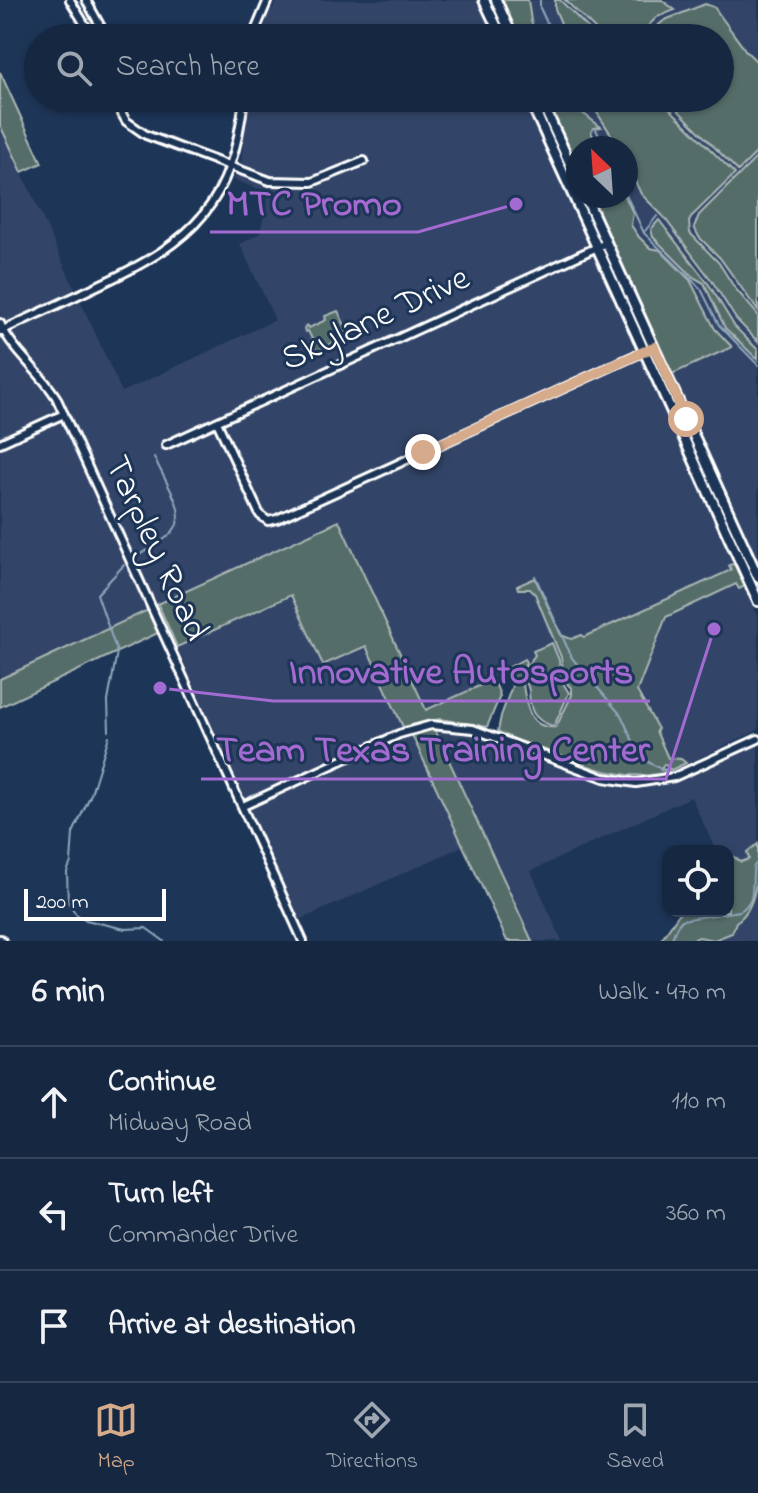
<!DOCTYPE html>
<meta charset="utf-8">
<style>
:root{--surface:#162841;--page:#1f3048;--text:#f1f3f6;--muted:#9ea6b1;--line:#35445a;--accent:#d6ab8b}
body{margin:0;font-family:"Indie Flower",sans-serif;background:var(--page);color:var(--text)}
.controls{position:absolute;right:24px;bottom:24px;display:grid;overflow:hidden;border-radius:16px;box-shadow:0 2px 6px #0004}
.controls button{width:72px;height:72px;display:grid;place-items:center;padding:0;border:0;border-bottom:2px solid var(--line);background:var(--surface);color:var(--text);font:40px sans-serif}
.compass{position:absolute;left:566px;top:136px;width:72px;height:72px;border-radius:50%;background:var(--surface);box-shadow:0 2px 6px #0004;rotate:335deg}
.scale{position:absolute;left:24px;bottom:20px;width:142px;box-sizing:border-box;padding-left:8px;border:4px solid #fff;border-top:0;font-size:22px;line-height:28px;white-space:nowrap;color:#fff;-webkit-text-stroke:6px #1d3557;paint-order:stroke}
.stop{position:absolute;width:24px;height:24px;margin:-18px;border:6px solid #d6ab8b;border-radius:50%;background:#fff}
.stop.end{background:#d6ab8b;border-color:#fff;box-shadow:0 2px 8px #0008}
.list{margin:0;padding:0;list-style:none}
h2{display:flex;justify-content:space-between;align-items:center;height:104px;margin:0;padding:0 32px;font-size:34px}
h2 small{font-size:26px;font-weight:400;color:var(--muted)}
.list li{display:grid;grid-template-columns:52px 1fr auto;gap:24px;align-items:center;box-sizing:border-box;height:112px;padding:0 32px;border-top:2px solid var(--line)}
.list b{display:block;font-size:30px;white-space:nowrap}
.list p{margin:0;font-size:26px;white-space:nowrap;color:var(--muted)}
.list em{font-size:26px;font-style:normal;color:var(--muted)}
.icon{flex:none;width:44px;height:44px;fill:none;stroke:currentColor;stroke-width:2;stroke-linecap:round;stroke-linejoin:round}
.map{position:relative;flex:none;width:758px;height:941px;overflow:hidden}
.search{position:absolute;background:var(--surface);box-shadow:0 2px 6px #0004;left:24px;right:24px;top:24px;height:88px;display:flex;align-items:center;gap:20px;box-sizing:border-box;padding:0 28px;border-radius:44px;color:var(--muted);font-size:30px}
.sheet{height:440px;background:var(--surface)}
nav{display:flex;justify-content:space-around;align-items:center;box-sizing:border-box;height:112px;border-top:2px solid var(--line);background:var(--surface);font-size:22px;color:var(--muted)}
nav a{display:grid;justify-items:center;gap:4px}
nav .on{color:var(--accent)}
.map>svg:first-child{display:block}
.built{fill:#324467}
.green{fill:#556d69;stroke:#aab6b4;stroke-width:2}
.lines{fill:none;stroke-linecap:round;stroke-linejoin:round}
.stream{stroke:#90a7bb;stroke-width:2}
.minor-casing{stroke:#fff;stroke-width:12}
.secondary-casing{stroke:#fff;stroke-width:14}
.minor{stroke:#1d3557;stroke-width:6}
.secondary{stroke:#1d3557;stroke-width:8}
.route{stroke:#d6ab8b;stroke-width:10}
.labels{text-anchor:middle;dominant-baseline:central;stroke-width:6;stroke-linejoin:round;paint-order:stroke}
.street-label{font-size:36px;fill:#fff;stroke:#1d3557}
.leader{fill:none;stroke:#a36bd2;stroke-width:3}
.callout-dot{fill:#a36bd2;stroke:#1d3557;stroke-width:3}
.callout-label{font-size:38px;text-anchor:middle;font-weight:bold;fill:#a36bd2;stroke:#1d3557;stroke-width:6;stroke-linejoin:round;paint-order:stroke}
</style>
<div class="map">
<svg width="758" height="941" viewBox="0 0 758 941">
<rect width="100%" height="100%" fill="#1d3557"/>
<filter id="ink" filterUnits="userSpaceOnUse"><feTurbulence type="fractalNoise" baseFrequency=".0125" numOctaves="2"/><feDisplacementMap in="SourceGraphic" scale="16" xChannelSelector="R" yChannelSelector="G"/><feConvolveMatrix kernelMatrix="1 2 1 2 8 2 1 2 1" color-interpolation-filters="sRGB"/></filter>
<g filter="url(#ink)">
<g class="built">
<path d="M 278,0 L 481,0 L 498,38 L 260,38 L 269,14 Z"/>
<path d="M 502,0 L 758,0 L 758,569 L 670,375 L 731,347 L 591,196 L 626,196 L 626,148 L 578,148 L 547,98 L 720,98 L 720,38 L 519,38 Z"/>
<path d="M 249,98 L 525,98 L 758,618 L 758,730 L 670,772 L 603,628 L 426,709 L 339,521 L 0,678 L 0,125 L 122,392 L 275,320 L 240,244 L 260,233 L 269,193 L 234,180 L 241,163 Z"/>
<path d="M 291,595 L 366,645 L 403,727 L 412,735 L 463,846 L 300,920 L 177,647 Z"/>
<path d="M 435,730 L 466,732 L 596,780 L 628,788 L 662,784 L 758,743 L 758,941 L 699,941 L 697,937 L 743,914 L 728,879 L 728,851 L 716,851 L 691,797 L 531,871 L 562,941 L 532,941 Z"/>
</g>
<g class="green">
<path d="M 500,0 L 528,0 L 531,21 L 538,38 L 517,38 Z"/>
<path d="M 555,0 L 560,0 L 598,38 L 567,38 L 555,9 Z"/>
<path d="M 565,0 L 662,0 L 675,10 L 657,17 L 636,38 L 604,38 Z"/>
<path d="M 705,4 L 714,7 L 746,51 L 758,63 L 758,151 L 738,171 L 666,98 L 720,98 L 720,38 L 642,38 L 665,20 Z"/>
<path d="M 0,72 L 42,163 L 22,172 L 0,125 Z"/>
<path d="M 544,98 L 567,98 L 576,108 L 601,127 L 594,128 L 591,132 L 599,148 L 578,148 L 578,172 Z"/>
<path d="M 591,98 L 659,98 L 735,174 L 692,216 L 689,222 L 690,233 L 719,263 L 734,287 L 758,315 L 758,342 L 736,319 L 712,281 L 663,216 L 641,194 L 626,162 L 626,148 L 620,148 L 594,108 Z"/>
<path d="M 758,156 L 758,311 L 720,258 L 699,237 L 694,227 L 699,215 Z"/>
<path d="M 589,196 L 625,196 L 633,213 L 631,225 L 639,237 L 650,248 L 660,250 L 690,280 L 715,329 L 732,347 L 670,375 Z"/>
<path d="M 659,220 L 710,286 L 735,327 L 758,350 L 758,360 L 725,328 L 704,283 L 693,277 L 653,237 L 651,229 Z"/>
<path d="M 338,311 L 349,334 L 322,348 L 323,352 L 318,352 L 309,343 L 313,341 L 308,331 L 305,332 L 304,328 L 307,325 L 309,328 L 326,320 L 325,316 Z"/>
<path d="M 339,521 L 426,710 L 490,681 L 495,682 L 500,696 L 487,727 L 440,719 L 403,727 L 366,646 L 323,665 L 291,595 L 177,647 L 158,604 Z"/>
<path d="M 734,564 L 745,586 L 739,589 L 736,584 L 666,617 L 637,691 L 658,729 L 656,731 L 668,758 L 681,759 L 686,763 L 671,770 L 664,764 L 661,770 L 667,769 L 669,772 C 624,783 587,766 545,750 C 530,744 512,740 498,731 L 501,716 L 512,686 L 506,669 L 524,659 L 526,662 L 521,674 C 526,696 524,730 556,727 L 572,695 L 572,689 L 565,681 L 561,657 L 535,594 L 530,589 L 518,589 L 517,586 L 535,578 L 561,635 L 571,639 L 582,635 L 584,637 L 731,570 L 729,565 Z"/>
<path d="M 150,609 L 160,632 L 0,707 L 0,679 Z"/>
<path d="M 552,643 L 559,660 L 561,680 L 569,693 L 555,724 L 552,726 C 532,719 530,710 529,691 C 528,684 523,678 524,671 C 525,666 532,660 535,655 L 533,651 Z"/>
<path d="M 426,730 L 435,730 L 532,941 L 507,941 L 411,733 Z"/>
<path d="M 758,844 C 758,872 758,908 736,922 L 732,933 L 714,940 L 699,937 L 690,941 L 660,941 L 681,911 L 728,911 L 728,859 L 733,856 L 741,862 L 749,859 L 747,852 Z"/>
</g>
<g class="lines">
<g class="stream">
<path d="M 540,0 L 540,8 L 554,38"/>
<path d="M 596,129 L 604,148"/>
<path d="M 626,195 L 644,233 L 701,289 L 719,325 L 758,365"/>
<path d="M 645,231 L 657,216"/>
<path d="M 137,556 C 200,523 180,512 154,457"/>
<path d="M 535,576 L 572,658 L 621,715 L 639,754 L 648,762 L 665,771"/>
<path d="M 109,731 L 108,701 L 117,652 L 97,594 L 124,565"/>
<path d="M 109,736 L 91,794 L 73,833 L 71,862 L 67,872 L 68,902 L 76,914 L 86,920 L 125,929 L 146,928 L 164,941"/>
<path d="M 671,941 L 677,926 L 682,920 L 740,911 C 758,900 750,883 754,866 L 758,862"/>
</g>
<g class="minor-casing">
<g id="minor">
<path d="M 70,0 L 93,38"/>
<path d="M 86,0 L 107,38"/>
<path d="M 252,38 L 268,0"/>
<path d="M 113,98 L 126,121 L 146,135 L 270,181 L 312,182 L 364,161"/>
<path d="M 0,323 C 13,352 39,370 56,397 L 303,941"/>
<path d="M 1,331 C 35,315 68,300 101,284 C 195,240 232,205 244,98"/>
<path d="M 217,422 L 260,515 L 268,521 L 277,519 L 647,350"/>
<path d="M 0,443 L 64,414"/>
<path d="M 166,445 L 606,243"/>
<path d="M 243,806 L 399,734 L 431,725 L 473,729 L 604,778 L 636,783 L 674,777 L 758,739"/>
</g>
</g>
<g class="secondary-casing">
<g id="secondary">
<path d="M 484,0 L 502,38"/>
<path d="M 496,0 L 513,38"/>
<path d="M 529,98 L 758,601"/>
<path d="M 540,98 L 578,181"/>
<path d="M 585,196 L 758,577"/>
<path d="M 0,940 L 1,941"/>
</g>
</g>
<use href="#minor" class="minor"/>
<use href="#secondary" class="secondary"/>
</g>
</g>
<g class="lines" filter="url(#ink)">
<path class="route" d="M 423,452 L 654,347 L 686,419"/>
</g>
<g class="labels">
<g class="street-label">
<text transform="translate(376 320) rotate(-25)">Skylane Drive</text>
<text transform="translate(155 549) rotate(65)">Tarpley Road</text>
</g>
</g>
<path class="leader" d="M516 204L418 232H210M160 688L273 701H650M714 629L666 779H201"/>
<g class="callout-dot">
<circle cx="516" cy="204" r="8"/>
<circle cx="160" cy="688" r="8"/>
<circle cx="714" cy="629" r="8"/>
</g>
<g class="callout-label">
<text x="314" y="215">MTC Promo</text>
<text x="461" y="683">Innovative Autosports</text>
<text x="433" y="761">Team Texas Training Center</text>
</g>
</svg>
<div class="controls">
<button><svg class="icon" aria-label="locate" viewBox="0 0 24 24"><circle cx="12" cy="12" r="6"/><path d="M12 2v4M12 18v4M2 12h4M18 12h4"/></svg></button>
</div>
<svg class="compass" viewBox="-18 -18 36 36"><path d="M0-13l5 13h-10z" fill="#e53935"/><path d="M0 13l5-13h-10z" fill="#9ea6b1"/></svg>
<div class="scale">200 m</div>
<div class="stop" style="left:686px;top:419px"></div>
<div class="stop end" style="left:423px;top:452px"></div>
<div class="search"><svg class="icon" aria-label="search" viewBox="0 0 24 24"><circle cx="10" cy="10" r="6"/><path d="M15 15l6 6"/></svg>Search here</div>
</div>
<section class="sheet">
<h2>6 min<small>Walk · 470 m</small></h2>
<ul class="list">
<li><svg class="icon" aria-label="ahead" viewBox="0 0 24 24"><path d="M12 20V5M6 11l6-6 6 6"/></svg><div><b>Continue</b><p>Midway Road</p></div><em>110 m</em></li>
<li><svg class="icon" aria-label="left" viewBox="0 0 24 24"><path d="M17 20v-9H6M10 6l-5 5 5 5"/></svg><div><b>Turn left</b><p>Commander Drive</p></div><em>360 m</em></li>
<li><svg class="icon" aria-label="arrive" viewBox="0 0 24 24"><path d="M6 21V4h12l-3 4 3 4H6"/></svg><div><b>Arrive at destination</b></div></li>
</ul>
</section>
<nav>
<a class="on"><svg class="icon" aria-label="map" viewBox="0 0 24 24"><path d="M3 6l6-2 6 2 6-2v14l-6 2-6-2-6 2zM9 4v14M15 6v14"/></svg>Map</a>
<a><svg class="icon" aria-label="directions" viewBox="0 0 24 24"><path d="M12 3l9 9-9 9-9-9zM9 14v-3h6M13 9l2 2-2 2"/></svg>Directions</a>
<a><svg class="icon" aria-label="saved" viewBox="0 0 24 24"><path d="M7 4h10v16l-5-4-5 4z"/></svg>Saved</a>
</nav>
